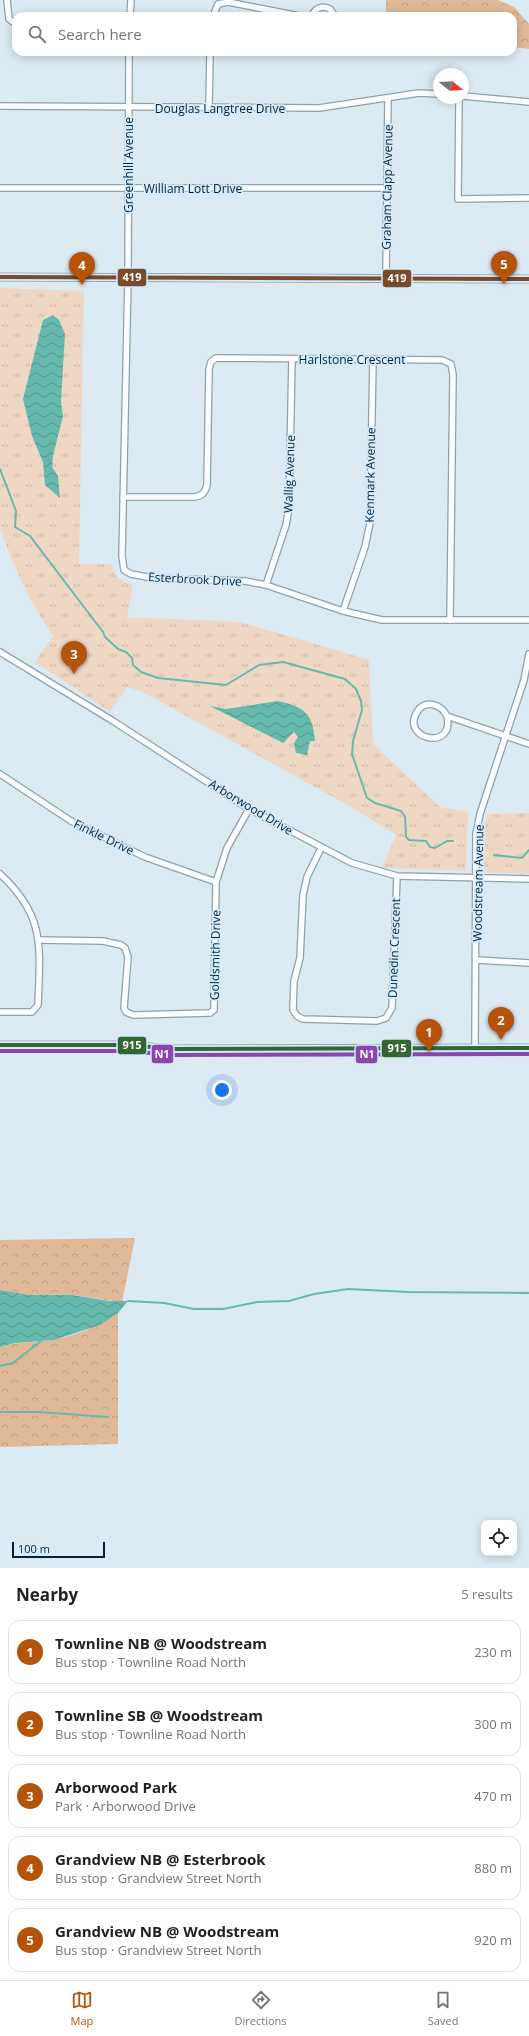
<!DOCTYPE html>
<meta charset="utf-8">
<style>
:root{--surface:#fff;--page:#f2f2f2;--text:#202124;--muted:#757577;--line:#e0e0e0;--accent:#b45309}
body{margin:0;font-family:"Open Sans",sans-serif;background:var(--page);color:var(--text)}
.controls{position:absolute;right:12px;bottom:12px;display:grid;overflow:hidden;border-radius:8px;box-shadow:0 2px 10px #0003}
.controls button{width:36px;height:36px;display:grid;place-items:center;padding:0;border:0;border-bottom:1px solid var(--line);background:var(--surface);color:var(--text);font:20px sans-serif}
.compass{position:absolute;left:433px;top:68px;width:36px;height:36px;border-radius:50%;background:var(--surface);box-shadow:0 2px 10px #0003;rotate:108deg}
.scale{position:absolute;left:12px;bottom:10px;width:93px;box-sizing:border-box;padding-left:4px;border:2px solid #072232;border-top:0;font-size:11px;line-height:14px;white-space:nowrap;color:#072232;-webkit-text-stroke:3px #d2ebfd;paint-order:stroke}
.you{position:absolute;left:222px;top:1090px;width:14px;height:14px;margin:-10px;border:3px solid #fff;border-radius:50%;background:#1a73e8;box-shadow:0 0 0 6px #1a73e833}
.badge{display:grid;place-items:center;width:26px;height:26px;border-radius:50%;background:var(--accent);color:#fff;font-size:13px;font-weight:700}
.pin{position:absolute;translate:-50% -33px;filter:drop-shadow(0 1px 2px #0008)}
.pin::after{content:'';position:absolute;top:21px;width:14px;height:12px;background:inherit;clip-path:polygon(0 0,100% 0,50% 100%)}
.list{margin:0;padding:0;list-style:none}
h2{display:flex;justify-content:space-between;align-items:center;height:52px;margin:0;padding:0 16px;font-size:17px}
h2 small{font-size:13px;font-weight:400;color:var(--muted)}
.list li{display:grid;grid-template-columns:26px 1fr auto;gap:12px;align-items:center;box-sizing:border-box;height:64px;margin:0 8px 8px;padding:0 8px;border:1px solid var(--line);border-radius:12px}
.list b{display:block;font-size:15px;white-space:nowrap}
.list p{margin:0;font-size:13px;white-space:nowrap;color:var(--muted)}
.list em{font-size:13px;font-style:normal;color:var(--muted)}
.icon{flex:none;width:22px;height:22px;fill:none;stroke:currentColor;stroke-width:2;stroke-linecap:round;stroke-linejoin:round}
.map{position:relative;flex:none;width:529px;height:1568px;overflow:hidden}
.search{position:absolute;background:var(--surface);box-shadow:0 2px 10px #0003;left:12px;right:12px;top:12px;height:44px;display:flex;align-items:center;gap:10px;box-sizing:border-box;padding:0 14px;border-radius:12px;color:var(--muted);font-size:15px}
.sheet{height:412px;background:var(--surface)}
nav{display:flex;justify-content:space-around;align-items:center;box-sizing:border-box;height:56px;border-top:1px solid var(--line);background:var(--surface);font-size:11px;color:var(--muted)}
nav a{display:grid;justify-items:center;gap:2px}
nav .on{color:var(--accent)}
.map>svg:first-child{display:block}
.forest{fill:url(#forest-crowns)}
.park{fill:url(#park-tufts)}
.water{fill:url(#water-waves)}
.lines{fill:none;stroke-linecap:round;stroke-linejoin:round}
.stream{stroke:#66b9ad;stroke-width:2}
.minor-casing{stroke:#8ea1ac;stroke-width:8}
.tertiary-casing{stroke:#8ea1ac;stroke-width:9}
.minor{stroke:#fafcfd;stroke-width:5.5}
.tertiary{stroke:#fafcfd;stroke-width:7}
.bus-1-casing{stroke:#d2ebfd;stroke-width:7}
.bus-2-casing{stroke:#d2ebfd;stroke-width:7}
.bus-3-casing{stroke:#d2ebfd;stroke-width:7}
.bus-1{stroke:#7a4b2a;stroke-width:4}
.bus-2{stroke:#363;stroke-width:4}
.bus-3{stroke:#8e44ad;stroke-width:4}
.labels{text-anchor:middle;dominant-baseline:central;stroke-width:3.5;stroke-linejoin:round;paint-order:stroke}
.street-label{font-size:12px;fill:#072232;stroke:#d2ebfd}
.line-badge{stroke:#d2ebfd;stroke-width:1.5}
.badge-label{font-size:11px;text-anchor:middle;font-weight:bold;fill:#fff}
</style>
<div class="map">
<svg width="529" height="1568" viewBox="0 0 529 1568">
<defs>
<pattern id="forest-crowns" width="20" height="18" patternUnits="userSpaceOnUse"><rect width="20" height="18" fill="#e0b998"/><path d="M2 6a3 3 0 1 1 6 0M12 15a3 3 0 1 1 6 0" fill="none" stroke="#bf9f83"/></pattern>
<pattern id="park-tufts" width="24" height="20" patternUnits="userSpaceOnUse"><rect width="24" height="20" fill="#efd7c5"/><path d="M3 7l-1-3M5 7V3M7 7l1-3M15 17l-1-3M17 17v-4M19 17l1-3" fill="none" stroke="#cbb8aa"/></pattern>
<pattern id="water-waves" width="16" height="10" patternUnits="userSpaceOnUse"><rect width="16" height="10" fill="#66b9ad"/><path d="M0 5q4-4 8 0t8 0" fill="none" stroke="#52968d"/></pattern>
</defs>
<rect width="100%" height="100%" fill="#dceaf3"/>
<g class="forest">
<path d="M 386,0 L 498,0 L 514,7 L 529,24 L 529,49 L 513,47 L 513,16 L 386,16 Z"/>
<path d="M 135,1238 L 122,1302 L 72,1295 L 29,1295 L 0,1290 L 0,1240 Z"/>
<path d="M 118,1313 L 118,1444 L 0,1447 L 0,1347 C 17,1342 34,1342 52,1340 C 75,1336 99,1326 118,1313 Z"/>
</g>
<g class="park">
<path d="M 0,288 L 84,291 L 79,564 L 112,564 C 113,577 121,581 133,585 L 127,617 L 240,622 L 369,660 L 373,744 L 440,807 L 469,812 L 467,831 L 466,871 L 382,868 L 396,835 L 346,804 L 141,691 L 127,687 L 110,712 L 35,662 L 53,636 C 29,602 14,567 0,528 Z"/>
<path d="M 529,813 L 529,874 L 484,872 L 484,833 L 487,814 Z"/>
</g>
<g class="water">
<path d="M 53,315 L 59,320 L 65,334 L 61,401 L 63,416 L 53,456 L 52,467 L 58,476 L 60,498 L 45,485 L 43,462 L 32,436 L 23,399 L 43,320 Z"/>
<path d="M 278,701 C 305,707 313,714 315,741 L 310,741 L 307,755 L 296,753 L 294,743 L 298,737 L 294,732 L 283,743 L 210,706 L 226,709 Z"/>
<path d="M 0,1290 L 29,1295 L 72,1295 L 110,1301 L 128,1301 L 118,1313 L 100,1325 L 54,1340 L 15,1343 L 0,1347 Z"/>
</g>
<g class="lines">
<g class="stream">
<path d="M 0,469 L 16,511 L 15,527 L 30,536 L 103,632 L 105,637 L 118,649 L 126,652 L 132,658 L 133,665 L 141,672 L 158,678 L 226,685 L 259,665 L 283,662 L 345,679 L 356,689 L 361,701 L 362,710 L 353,741 L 352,754 L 367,798 L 375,803 L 401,811 L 405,816 L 406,837 L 409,840 L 426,841 L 430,847 L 435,848 L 447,841 L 453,841"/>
<path d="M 494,855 L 522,858 L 529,850"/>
<path d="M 128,1301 L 164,1303 L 194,1309 L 223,1309 L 257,1302 L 289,1301 L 314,1294 L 348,1289 L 408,1292 L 529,1293"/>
<path d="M 0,1366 L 13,1363 L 41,1341"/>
<path d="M 0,1412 L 39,1412 L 108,1417"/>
</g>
<g class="minor-casing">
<g id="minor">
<path d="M 7,0 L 9,19 L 16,24"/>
<path d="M 130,16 L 131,0"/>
<path d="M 213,16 L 218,4 L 228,2 L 299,16"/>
<path d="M 312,16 C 315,8 322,5 330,9 L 335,16"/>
<path d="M 129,52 L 128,278 L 122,556 L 124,570 L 131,574 L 152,578 L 245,581 L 266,585 L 343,611 L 382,620 L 529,620"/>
<path d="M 463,96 L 529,102"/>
<path d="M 459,98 L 458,199 L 529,198"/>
<path d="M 0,106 L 319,108 L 419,93 L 439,94"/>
<path d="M 209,107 L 210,52"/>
<path d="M 0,188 L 387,188"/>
<path d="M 386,277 L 388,98"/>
<path d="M 123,497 L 194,497 C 202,496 205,493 207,485 L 209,369 L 211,362 L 216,358 L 442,360 L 451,364 L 453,375 L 450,620"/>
<path d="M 266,585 L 286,525 L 289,508 L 292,359"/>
<path d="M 343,611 L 365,547 L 370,523 L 373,359"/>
<path d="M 0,652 L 113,721 L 249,809 L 352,863 L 397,876 L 529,879"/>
<path d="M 447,716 C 455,752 400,739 417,712 C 425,699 441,704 447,716 L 529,744"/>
<path d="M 0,774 L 71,821 L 145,857 L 216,882"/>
<path d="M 321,848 L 307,877 L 303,895 L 300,958 L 294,981 L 293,1010 L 297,1016 L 303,1019 L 377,1021 L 386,1018 L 392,1008 L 397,876"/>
<path d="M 0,874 C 46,916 40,948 38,1005 L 32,1012 L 0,1012"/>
<path d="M 39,940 L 103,941 L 121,945 L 125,948 L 128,957 L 124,1008 L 126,1012 L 133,1015 L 210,1013 L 214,1010 L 216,882 L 227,848 L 249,809"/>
<path d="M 477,960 L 529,963"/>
<path d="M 475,1048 L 476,834 L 480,814 L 524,680 L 529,654"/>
</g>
</g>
<g class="tertiary-casing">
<g id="tertiary">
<path d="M 0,277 L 529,279"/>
<path d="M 0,1045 L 127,1045 L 175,1049 L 529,1048"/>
</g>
</g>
<use href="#minor" class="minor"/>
<use href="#tertiary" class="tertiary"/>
<g class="bus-1-casing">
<path id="bus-1" d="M 0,277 L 529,279"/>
</g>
<g class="bus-2-casing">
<path id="bus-2" d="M 0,1045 L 127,1045 L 175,1049 L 529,1048"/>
</g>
<g class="bus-3-casing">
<path id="bus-3" d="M 0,1051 L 127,1051 L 175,1055 L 529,1054"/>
</g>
<use href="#bus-1" class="bus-1"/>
<use href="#bus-2" class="bus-2"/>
<use href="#bus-3" class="bus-3"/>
</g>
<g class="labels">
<g class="street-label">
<text x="220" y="108">Douglas Langtree Drive</text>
<text transform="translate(128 165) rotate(-90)">Greenhill Avenue</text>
<text transform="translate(387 187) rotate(-89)">Graham Clapp Avenue</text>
<text x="193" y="188">William Lott Drive</text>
<text x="352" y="359">Harlstone Crescent</text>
<text transform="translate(289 474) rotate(-88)">Wallig Avenue</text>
<text transform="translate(370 475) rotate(-89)">Kenmark Avenue</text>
<text transform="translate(195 579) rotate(3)">Esterbrook Drive</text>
<text transform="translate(251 807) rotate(31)">Arborwood Drive</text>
<text transform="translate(104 837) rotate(26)">Finkle Drive</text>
<text transform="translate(478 883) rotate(-89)">Woodstream Avenue</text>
<text transform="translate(394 948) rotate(-88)">Dunedin Crescent</text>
<text transform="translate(215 955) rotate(-89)">Goldsmith Drive</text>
</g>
</g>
<g class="line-badge">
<rect x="117" y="268" width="30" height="19" rx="4" fill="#7a4b2a"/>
<rect x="382" y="269" width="30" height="19" rx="4" fill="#7a4b2a"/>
<rect x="117" y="1036" width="30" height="19" rx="4" fill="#363"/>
<rect x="381" y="1039" width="31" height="19" rx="4" fill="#363"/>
<rect x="151" y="1044" width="23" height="20" rx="4" fill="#8e44ad"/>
<rect x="355" y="1045" width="23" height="19" rx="4" fill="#8e44ad"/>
</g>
<g class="badge-label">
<text x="132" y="281">419</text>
<text x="397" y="282">419</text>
<text x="132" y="1049">915</text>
<text x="397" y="1052">915</text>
<text x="162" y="1058">N1</text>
<text x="367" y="1058">N1</text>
</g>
</svg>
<div class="controls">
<button><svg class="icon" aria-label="locate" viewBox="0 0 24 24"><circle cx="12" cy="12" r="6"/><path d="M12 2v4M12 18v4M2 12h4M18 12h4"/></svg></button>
</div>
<svg class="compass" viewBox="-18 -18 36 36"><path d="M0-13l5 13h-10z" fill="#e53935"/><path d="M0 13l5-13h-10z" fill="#757577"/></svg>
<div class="scale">100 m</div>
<div class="you"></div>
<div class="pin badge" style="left:429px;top:1052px">1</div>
<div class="pin badge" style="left:501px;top:1040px">2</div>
<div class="pin badge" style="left:74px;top:674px">3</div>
<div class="pin badge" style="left:82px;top:285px">4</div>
<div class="pin badge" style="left:504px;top:284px">5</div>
<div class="search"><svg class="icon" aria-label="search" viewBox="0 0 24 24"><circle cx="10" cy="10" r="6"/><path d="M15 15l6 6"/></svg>Search here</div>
</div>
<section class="sheet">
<h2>Nearby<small>5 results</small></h2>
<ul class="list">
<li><span class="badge">1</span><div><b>Townline NB @ Woodstream</b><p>Bus stop · Townline Road North</p></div><em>230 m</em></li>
<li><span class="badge">2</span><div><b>Townline SB @ Woodstream</b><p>Bus stop · Townline Road North</p></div><em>300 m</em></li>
<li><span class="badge">3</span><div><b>Arborwood Park</b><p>Park · Arborwood Drive</p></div><em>470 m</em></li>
<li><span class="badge">4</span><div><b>Grandview NB @ Esterbrook</b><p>Bus stop · Grandview Street North</p></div><em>880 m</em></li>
<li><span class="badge">5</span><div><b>Grandview NB @ Woodstream</b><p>Bus stop · Grandview Street North</p></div><em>920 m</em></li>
</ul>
</section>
<nav>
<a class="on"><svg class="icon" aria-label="map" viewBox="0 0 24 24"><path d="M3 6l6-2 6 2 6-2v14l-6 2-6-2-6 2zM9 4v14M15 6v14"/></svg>Map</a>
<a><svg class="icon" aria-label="directions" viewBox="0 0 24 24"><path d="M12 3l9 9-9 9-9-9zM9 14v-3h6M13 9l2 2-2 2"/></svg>Directions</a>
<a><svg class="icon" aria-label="saved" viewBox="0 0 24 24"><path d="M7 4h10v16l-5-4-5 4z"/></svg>Saved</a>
</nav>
